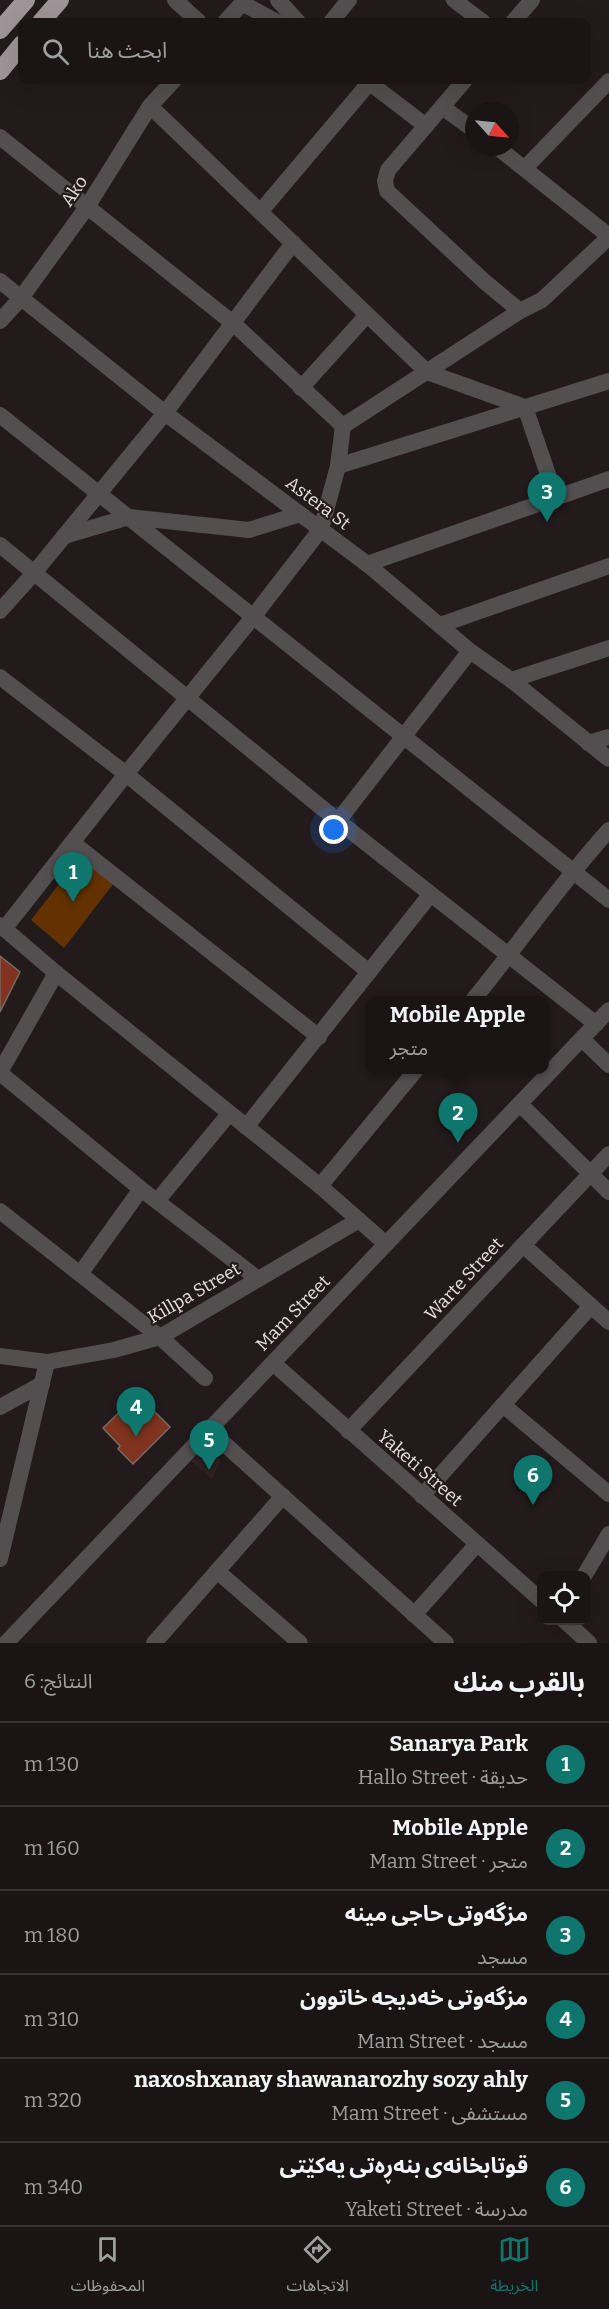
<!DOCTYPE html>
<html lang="ar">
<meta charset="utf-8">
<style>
:root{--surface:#1a1414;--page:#272122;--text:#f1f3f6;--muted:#9f9ea0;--line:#383334;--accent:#0f766e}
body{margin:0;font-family:Bitter,"Noto Sans Arabic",serif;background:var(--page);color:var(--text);direction:rtl}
.controls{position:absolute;right:18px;bottom:18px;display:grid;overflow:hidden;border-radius:12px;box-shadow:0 6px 24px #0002}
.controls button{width:54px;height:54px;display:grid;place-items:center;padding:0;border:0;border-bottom:2px solid var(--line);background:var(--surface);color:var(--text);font:30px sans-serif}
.compass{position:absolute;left:465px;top:102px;width:54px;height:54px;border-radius:50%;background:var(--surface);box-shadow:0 6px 24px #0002;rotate:117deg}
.you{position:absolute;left:334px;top:830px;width:21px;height:21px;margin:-15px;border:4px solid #fff;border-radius:50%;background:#1a73e8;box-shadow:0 0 0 9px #1a73e833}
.badge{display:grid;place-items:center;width:39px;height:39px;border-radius:50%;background:var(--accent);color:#fff;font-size:20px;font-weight:700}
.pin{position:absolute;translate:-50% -50px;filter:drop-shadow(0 2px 3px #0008)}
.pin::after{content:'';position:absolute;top:32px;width:21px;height:18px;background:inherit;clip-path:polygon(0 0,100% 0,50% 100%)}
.popup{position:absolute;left:366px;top:996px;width:183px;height:78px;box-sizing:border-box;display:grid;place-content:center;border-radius:12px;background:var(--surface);filter:drop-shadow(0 2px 4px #0005);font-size:20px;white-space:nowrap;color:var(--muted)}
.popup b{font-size:22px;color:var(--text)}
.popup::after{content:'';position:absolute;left:50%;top:100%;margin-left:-12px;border:12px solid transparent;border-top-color:var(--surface)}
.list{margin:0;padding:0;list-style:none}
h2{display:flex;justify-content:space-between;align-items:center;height:78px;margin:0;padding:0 24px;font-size:26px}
h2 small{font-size:20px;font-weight:400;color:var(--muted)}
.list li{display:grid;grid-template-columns:39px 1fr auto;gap:18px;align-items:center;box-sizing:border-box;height:84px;padding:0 24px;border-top:2px solid var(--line)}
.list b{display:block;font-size:22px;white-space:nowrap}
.list p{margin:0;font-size:20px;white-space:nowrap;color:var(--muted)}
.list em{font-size:20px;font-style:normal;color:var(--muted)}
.icon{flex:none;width:33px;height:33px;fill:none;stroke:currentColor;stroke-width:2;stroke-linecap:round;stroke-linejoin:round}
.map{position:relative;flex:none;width:609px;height:1643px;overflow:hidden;direction:ltr}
.search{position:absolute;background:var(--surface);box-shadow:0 6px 24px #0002;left:18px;right:18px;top:18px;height:66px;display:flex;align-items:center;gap:15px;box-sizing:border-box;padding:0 21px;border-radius:12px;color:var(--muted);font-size:22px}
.sheet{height:582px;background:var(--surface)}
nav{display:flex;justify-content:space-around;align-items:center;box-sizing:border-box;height:84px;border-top:2px solid var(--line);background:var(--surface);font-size:16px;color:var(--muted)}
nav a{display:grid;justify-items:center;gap:3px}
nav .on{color:var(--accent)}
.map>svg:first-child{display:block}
.built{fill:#302122}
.green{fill:#633200}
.building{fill:#80341f;stroke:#756b68;stroke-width:1.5}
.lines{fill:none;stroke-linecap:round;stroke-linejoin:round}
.minor{stroke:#534f50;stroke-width:16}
.highway{stroke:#9f9599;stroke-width:18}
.labels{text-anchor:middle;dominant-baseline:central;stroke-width:4.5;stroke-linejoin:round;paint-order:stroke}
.street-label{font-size:18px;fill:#e6e0e0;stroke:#231a1b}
</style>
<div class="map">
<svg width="609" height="1643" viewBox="0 0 609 1643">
<rect width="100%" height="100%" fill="#231a1b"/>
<path class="built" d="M 208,1447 L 221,1460 L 212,1479 L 191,1461 Z"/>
<path class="green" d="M 81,856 L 114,883 L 64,948 L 31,920 Z"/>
<g class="building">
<path d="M 0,956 L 20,972 L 0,1012 Z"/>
<path d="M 135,1397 L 150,1413 L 153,1410 L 170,1427 L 133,1464 L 118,1449 L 120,1446 L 103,1428 Z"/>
</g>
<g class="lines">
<g class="minor">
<path d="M 175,0 L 198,21"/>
<path d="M 278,0 L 298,22"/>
<path d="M 454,0 L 483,22"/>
<path d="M 242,3 L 277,22"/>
<path d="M 225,22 L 245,0"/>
<path d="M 331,22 L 349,0"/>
<path d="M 513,22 L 532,0"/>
<path d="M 366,80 L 426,126"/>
<path d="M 465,80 L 388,170 L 385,181 L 387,191 L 485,282 L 520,311"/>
<path d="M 150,106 L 427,372 L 525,407 L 556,498"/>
<path d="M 442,107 L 474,130"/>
<path d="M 0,137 L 234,324 L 343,426"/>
<path d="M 497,147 L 609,236"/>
<path d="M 526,167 L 609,81"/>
<path d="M 260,212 L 370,82"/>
<path d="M 0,281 L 165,413 L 367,564 L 470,651 L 511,680 L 609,759"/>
<path d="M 0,321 L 21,298 L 87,207 L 150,106 L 174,80"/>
<path d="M 301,388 L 367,315"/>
<path d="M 0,415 L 609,900"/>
<path d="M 338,466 L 609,381"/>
<path d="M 64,536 L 129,517 L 249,530 L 300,514"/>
<path d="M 0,545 L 338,821 L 596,1024"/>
<path d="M 367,564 L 609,479"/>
<path d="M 0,611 L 34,573 L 165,413 L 293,243"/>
<path d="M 440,625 L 609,566"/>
<path d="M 0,677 L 126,774 L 369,972"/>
<path d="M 511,680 L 609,648"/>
<path d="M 588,743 L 609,737"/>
<path d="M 338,821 L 470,651"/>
<path d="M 73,843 L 319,1037"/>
<path d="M 0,925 L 56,973 L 320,1186 L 386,1244"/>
<path d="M 4,929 L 126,774 L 253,617 L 321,529 L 338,466 L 343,426 L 520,311 L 542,300 L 609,237"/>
<path d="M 473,1000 C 519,944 560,884 609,830"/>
<path d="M 582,1039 L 609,1065"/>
<path d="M 0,1072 L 56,973"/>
<path d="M 0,1073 L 141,1189 L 258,1279"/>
<path d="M 520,1104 L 609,1192"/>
<path d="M 246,1127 L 430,895"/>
<path d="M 320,1186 L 416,1070"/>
<path d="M 157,1201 L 229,1114"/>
<path d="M 0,1211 L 160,1337 L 205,1378"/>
<path d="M 523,1245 L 609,1322"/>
<path d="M 80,1274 L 141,1189"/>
<path d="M 0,1356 L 47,1362 L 114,1350 L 160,1337 L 359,1220"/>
<path d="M 273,1363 L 542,1601"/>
<path d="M 503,1405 L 609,1494"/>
<path d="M 0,1407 L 42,1384"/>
<path d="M 209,1430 L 446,1643"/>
<path d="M 348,1431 L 609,1154"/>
<path d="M 422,1496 L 591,1306"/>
<path d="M 0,1559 L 47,1362"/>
<path d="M 217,1571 L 300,1643"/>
<path d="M 584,1576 L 609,1534"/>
<path d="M 414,1615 L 477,1544"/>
<path d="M 564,1620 L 589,1643"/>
<path d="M 6,1643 L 609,1010"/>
<path d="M 154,1643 L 283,1496"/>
</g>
<g class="highway">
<path d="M 41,22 L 60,0"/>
<path d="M 0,30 L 26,0"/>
<path d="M 0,71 L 22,44"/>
</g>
</g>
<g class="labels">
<g class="street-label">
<text transform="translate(74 191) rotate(-56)">Ako</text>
<text transform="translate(318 503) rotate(37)">Astera St</text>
<text transform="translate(464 1279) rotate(-47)">Warte Street</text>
<text transform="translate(194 1293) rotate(-30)">Killpa Street</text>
<text transform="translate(293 1313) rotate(-46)">Mam Street</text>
<text transform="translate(420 1468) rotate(41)">Yaketi Street</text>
</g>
</g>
</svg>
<div class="controls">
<button><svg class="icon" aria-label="locate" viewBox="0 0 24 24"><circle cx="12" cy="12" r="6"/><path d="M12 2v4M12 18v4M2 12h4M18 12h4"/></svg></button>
</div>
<svg class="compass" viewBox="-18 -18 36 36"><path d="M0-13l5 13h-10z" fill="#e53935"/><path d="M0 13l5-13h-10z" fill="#9f9ea0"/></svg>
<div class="you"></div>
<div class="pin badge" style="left:73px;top:902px">1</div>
<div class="pin badge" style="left:458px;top:1143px">2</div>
<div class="popup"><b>Mobile Apple</b>متجر</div>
<div class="pin badge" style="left:547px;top:522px">3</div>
<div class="pin badge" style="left:136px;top:1437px">4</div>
<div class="pin badge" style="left:209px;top:1470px">5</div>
<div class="pin badge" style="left:533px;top:1505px">6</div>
<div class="search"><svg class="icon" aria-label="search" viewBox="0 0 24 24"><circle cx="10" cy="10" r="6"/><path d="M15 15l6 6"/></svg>ابحث هنا</div>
</div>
<section class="sheet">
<h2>بالقرب منك<small>النتائج: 6</small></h2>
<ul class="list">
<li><span class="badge">1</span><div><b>Sanarya Park</b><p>حديقة · Hallo Street</p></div><em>130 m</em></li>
<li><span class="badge">2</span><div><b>Mobile Apple</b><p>متجر · Mam Street</p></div><em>160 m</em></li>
<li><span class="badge">3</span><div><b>مزگەوتی حاجی مینە</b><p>مسجد</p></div><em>180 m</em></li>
<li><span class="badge">4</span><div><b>مزگەوتی خەدیجە خاتوون</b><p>مسجد · Mam Street</p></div><em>310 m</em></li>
<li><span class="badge">5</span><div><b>naxoshxanay shawanarozhy sozy ahly</b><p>مستشفى · Mam Street</p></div><em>320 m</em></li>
<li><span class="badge">6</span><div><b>قوتابخانەی بنەڕەتی یەکێتی</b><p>مدرسة · Yaketi Street</p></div><em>340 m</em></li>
</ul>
</section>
<nav>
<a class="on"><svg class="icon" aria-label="map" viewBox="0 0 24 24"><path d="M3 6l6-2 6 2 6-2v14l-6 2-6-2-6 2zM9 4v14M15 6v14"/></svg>الخريطة</a>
<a><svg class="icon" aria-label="directions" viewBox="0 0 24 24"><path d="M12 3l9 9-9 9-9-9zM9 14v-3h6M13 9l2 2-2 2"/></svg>الاتجاهات</a>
<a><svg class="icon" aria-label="saved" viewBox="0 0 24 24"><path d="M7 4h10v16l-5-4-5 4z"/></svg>المحفوظات</a>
</nav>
